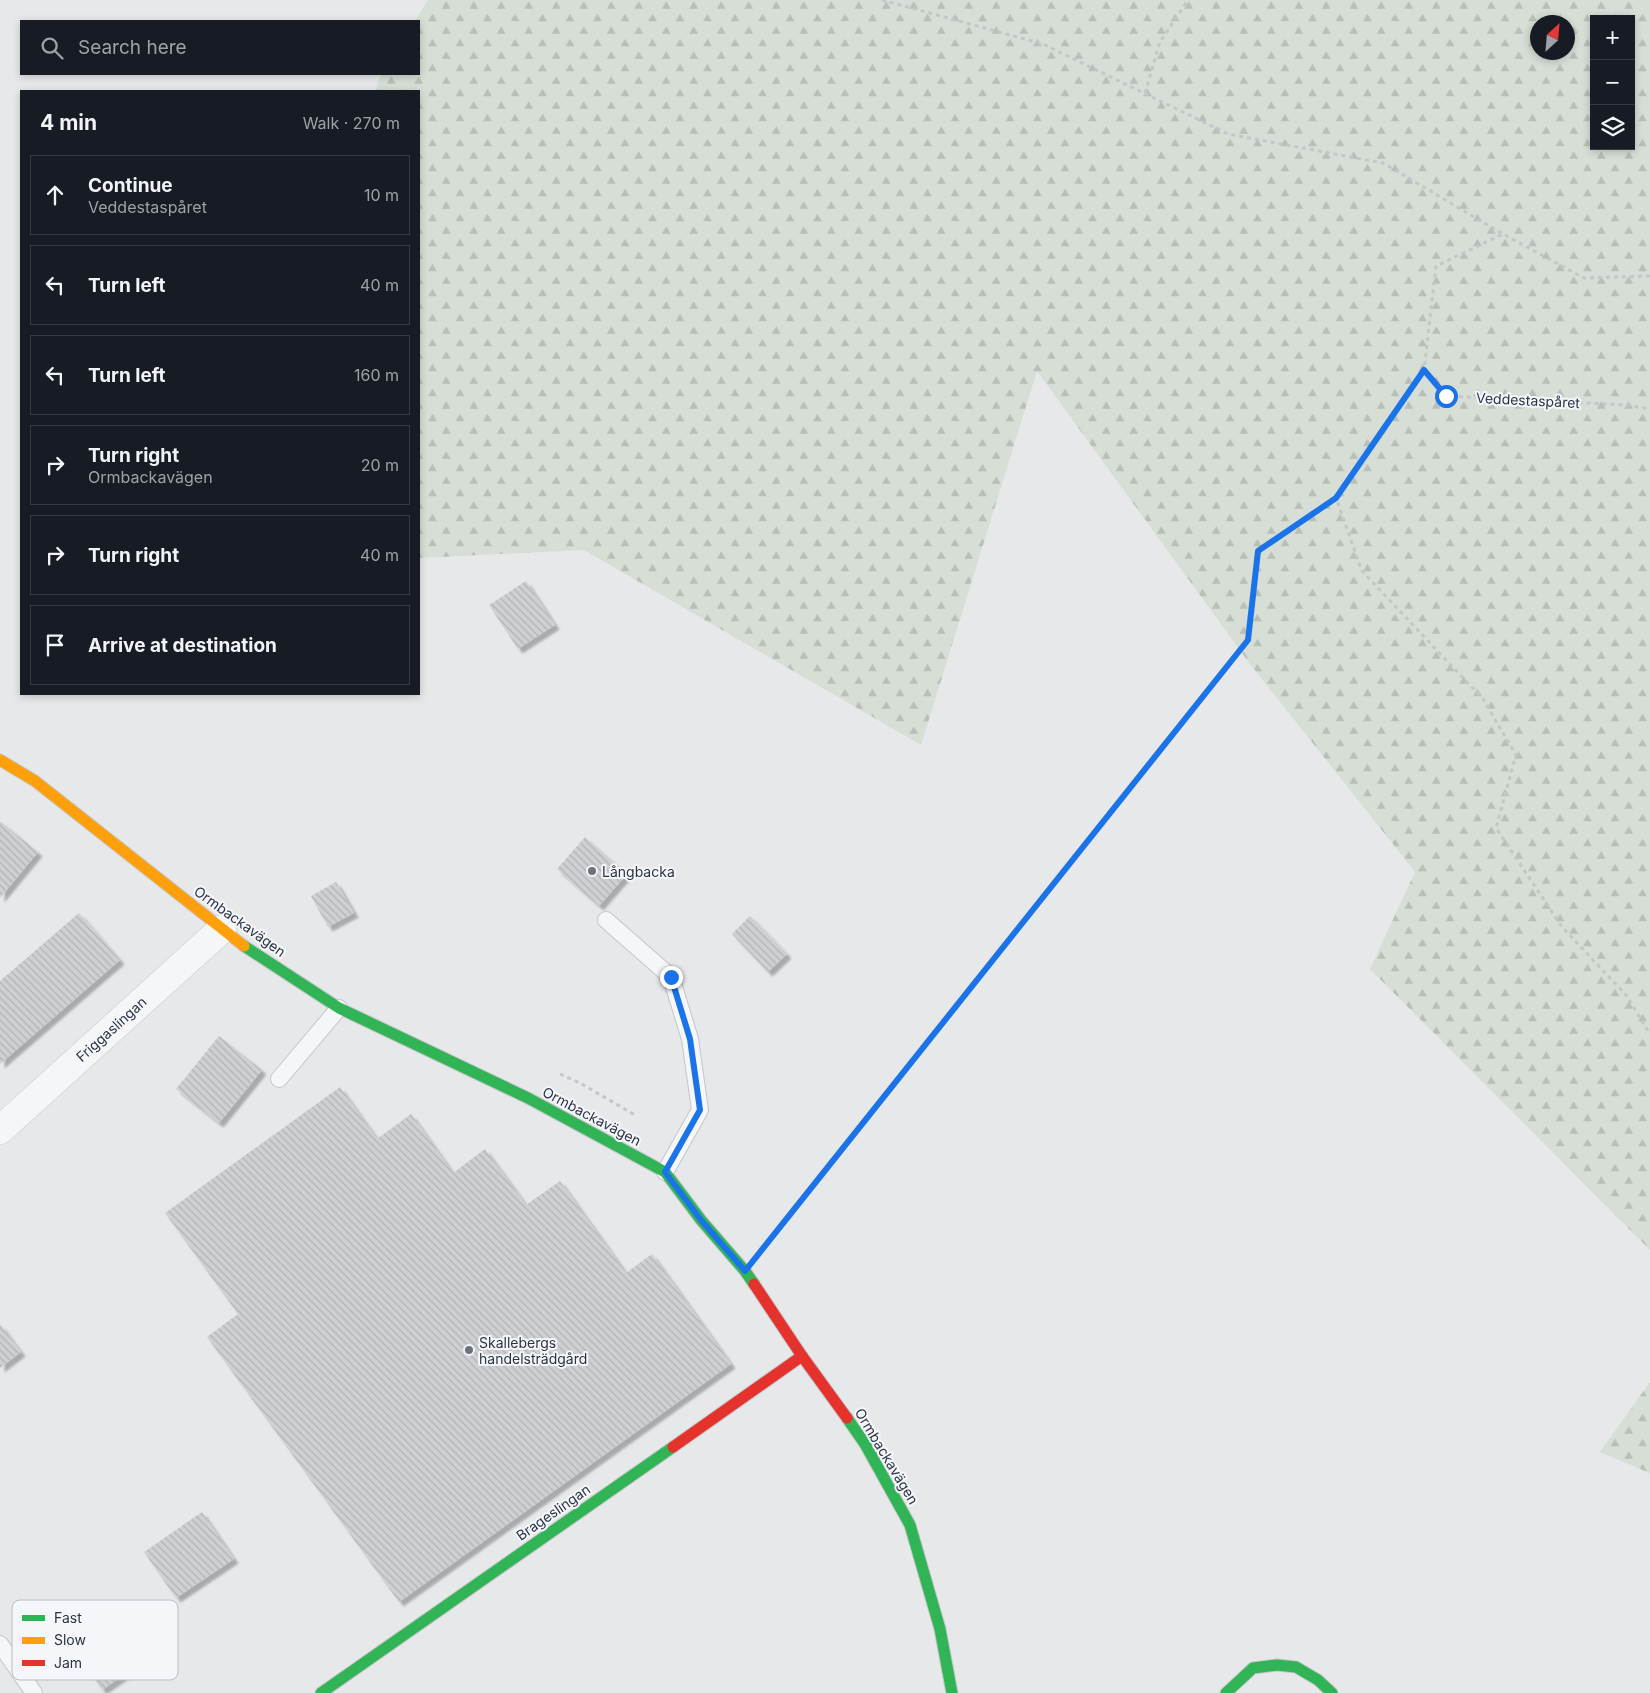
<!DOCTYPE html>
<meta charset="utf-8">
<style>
:root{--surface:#171b24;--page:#20242c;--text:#f1f3f6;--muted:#9ea1a6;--line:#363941}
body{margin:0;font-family:Inter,sans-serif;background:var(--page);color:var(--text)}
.controls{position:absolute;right:15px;top:15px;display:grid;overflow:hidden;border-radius:0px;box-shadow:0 2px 8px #0003}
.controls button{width:45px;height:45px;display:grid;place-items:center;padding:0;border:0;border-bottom:1px solid var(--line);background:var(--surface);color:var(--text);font:25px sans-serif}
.compass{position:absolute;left:1530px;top:15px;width:45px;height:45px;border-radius:50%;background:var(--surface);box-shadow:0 2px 8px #0003;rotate:26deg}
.stop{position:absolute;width:15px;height:15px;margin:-11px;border:4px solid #1a73e8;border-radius:50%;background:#fff}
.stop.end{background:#1a73e8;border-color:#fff;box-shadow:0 1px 5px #0008}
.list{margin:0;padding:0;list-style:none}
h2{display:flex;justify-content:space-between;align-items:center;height:65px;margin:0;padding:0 20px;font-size:21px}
h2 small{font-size:16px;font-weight:400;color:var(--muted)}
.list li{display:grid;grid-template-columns:32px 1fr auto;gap:15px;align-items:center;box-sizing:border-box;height:80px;margin:0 10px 10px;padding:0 10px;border:1px solid var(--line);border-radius:0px}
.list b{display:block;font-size:19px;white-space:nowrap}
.list p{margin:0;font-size:16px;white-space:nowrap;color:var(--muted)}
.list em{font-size:16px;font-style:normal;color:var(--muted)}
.icon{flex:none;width:28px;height:28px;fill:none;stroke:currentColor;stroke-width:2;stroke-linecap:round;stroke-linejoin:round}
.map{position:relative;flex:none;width:1650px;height:1693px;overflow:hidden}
.search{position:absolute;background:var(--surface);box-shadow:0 2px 8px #0003;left:20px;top:20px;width:400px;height:55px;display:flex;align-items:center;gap:12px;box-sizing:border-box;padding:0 18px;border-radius:0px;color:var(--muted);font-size:19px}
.panel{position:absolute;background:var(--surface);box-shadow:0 2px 8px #0003;left:20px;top:90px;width:400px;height:605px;border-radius:0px}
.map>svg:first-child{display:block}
.forest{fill:url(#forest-firs);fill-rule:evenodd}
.building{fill:url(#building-back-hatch);filter:url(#shadow)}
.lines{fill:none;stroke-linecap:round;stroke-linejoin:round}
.lane-casing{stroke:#c4c6c8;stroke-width:18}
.street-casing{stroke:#c4c6c8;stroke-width:29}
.fast-casing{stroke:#c4c6c8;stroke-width:13}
.slow-casing{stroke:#c4c6c8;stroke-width:13}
.jam-casing{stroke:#c4c6c8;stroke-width:13}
.path{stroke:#c5c6ca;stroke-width:3;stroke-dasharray:4 4;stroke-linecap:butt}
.lane{stroke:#f5f6f7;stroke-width:16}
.street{stroke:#f5f6f7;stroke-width:28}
.fast{stroke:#30b455;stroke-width:11}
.slow{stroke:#ff9f0a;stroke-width:11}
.jam{stroke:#e5322d;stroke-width:11}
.route{stroke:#1a73e8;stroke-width:6}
.poi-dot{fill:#6c737f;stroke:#f4f6f9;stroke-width:2}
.labels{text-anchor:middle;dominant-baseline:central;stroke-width:4;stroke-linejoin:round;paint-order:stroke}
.street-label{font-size:14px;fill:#2b3445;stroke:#f4f6f9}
.poi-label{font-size:14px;fill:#2b3445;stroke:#f4f6f9;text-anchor:start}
.key{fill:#f4f6f9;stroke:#b8bcc3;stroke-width:1}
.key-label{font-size:14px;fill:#2b3445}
</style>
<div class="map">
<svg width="1650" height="1693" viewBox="0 0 1650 1693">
<defs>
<pattern id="forest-firs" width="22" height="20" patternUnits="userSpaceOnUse" patternTransform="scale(1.25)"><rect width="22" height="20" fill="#d6ded6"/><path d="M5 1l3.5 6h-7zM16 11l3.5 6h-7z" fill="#b8bfb9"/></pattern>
<pattern id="building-back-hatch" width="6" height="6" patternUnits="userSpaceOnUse" patternTransform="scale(1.25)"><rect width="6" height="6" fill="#ced0d3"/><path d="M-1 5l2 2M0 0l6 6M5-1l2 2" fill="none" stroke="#b1b3b6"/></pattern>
<filter id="shadow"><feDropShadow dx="4.5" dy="4.5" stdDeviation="1" flood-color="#0004"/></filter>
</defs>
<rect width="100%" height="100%" fill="#e6e8ea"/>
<g class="forest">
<path d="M 428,0 L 1650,0 L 1650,1250 L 1370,969 L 1415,872 L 1250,664 L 1037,371 L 921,745 L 584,550 L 419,558 L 419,91 L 376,91 L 379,79 L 382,74 L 419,74 L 419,21 L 415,21 ZM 1594,19 L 1631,19 L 1631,146 L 1594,146 ZM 1538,22 L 1568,22 L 1568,52 L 1538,52 Z"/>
<path d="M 1650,1382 L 1650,1473 L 1600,1452 Z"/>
</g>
<g class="building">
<path d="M 526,581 L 555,625 L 518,649 L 489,605 Z"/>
<path d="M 0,821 L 38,852 L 0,898 Z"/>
<path d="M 585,837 L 627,874 L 599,906 L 557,869 Z"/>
<path d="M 336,882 L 354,913 L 328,927 L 311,896 Z"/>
<path d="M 79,913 L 120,960 L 0,1064 L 0,981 Z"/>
<path d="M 750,916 L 787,954 L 768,972 L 732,934 Z"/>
<path d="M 219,1036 L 262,1070 L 219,1123 L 176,1089 Z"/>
<path d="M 340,1087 L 377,1139 L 411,1114 L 453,1173 L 485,1149 L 526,1205 L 560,1181 L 626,1273 L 652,1254 L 731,1364 L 399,1602 L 207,1337 L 238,1314 L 165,1213 Z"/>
<path d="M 0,1324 L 21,1352 L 0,1368 Z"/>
<path d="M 202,1512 L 234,1559 L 176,1598 L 144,1552 Z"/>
<path d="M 109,1600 L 149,1658 L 102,1690 L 62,1632 Z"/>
</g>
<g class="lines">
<g class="lane-casing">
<g id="lane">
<path d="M 606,920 L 671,977 L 690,1039 L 700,1110 L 665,1172"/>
<path d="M 279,1079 L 339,1008"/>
<path d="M 0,1644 L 34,1693"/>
</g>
</g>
<g class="street-casing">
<path id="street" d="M 0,1130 L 222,929"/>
</g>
<g class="fast-casing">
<g id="fast">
<path d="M 244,946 L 339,1008 L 528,1098 L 665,1172 L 701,1220 L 745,1271 L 754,1284"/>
<path d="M 847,1418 L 865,1444 L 910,1525 L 940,1629 L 952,1693"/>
<path d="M 321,1693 L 673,1447"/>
<path d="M 1226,1693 L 1253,1668 L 1277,1665 L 1296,1667 L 1318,1680 L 1332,1693"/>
</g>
</g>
<g class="slow-casing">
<path id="slow" d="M 0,760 L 35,781 L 244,946"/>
</g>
<g class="jam-casing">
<g id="jam">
<path d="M 754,1284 L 802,1356 L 847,1418"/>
<path d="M 673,1447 L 802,1356"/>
</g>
</g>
<g class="path">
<path d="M 882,0 L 1043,44 L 1228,134 L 1383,163 L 1503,234"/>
<path d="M 1145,93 L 1160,42 L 1188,0"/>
<path d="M 1650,276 L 1584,278 L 1503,234 L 1436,266 L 1424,370 L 1446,396 L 1627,405 L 1650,409"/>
<path d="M 1424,370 L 1336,498 L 1362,571 L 1483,699 L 1516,755 L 1496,828 L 1562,927 L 1626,995 L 1650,1034"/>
<path d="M 560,1074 L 580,1083 L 635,1115"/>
<path d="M 765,1245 L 1247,640 L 1258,551 L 1336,498"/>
</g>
<use href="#lane" class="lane"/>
<use href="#street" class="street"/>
<use href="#fast" class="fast"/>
<use href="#slow" class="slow"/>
<use href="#jam" class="jam"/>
</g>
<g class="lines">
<path class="route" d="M 671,977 L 690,1039 L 700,1110 L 665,1172 L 701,1220 L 745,1271 L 1248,640 L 1258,551 L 1336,498 L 1424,370 L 1446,396"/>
</g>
<g class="poi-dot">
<circle cx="592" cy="871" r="5"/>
<circle cx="469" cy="1350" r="5"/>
</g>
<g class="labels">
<g class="street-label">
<text transform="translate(1528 400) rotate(3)">Veddestaspåret</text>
<text transform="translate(240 921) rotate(36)">Ormbackavägen</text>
<text transform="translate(111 1029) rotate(-42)">Friggaslingan</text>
<text transform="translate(592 1116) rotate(28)">Ormbackavägen</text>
<text transform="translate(887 1456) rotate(59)">Ormbackavägen</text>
<text transform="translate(553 1512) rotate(-35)">Brageslingan</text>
</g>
<g class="poi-label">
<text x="602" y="871">Långbacka</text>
<text x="479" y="1342">Skallebergs<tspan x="479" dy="16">handelsträdgård</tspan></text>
</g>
</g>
<rect x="12" y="1600" width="166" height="80" rx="8" class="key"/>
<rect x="22" y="1615" width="23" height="6" fill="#30b455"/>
<rect x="22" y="1637" width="23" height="7" fill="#ff9f0a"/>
<rect x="22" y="1660" width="23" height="6" fill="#e5322d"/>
<g class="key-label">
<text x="54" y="1623">Fast</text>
<text x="54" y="1645">Slow</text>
<text x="54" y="1668">Jam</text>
</g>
</svg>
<div class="controls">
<button>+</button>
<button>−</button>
<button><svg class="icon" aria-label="layers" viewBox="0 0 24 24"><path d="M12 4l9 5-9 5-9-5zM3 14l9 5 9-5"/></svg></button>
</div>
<svg class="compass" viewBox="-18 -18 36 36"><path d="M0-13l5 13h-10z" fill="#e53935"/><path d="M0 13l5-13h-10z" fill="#9ea1a6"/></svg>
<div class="stop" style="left:1446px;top:396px"></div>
<div class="stop end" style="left:671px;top:977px"></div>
<div class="search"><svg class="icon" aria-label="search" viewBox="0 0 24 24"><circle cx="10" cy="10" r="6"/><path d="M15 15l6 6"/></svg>Search here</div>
<section class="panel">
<h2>4 min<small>Walk · 270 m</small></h2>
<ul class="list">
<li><svg class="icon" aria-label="ahead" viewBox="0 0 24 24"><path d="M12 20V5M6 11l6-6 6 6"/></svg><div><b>Continue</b><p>Veddestaspåret</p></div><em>10 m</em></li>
<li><svg class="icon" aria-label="left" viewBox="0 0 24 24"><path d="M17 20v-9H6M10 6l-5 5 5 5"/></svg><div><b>Turn left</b></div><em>40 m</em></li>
<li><svg class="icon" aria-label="left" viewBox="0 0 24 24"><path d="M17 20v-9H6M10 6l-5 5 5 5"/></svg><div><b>Turn left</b></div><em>160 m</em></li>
<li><svg class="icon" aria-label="right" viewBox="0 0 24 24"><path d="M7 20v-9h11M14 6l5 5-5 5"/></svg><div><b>Turn right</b><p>Ormbackavägen</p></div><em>20 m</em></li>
<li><svg class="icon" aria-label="right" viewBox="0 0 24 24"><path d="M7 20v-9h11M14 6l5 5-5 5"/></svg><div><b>Turn right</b></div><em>40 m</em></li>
<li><svg class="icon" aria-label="arrive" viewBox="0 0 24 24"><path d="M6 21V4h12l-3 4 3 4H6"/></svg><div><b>Arrive at destination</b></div></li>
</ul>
</section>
</div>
